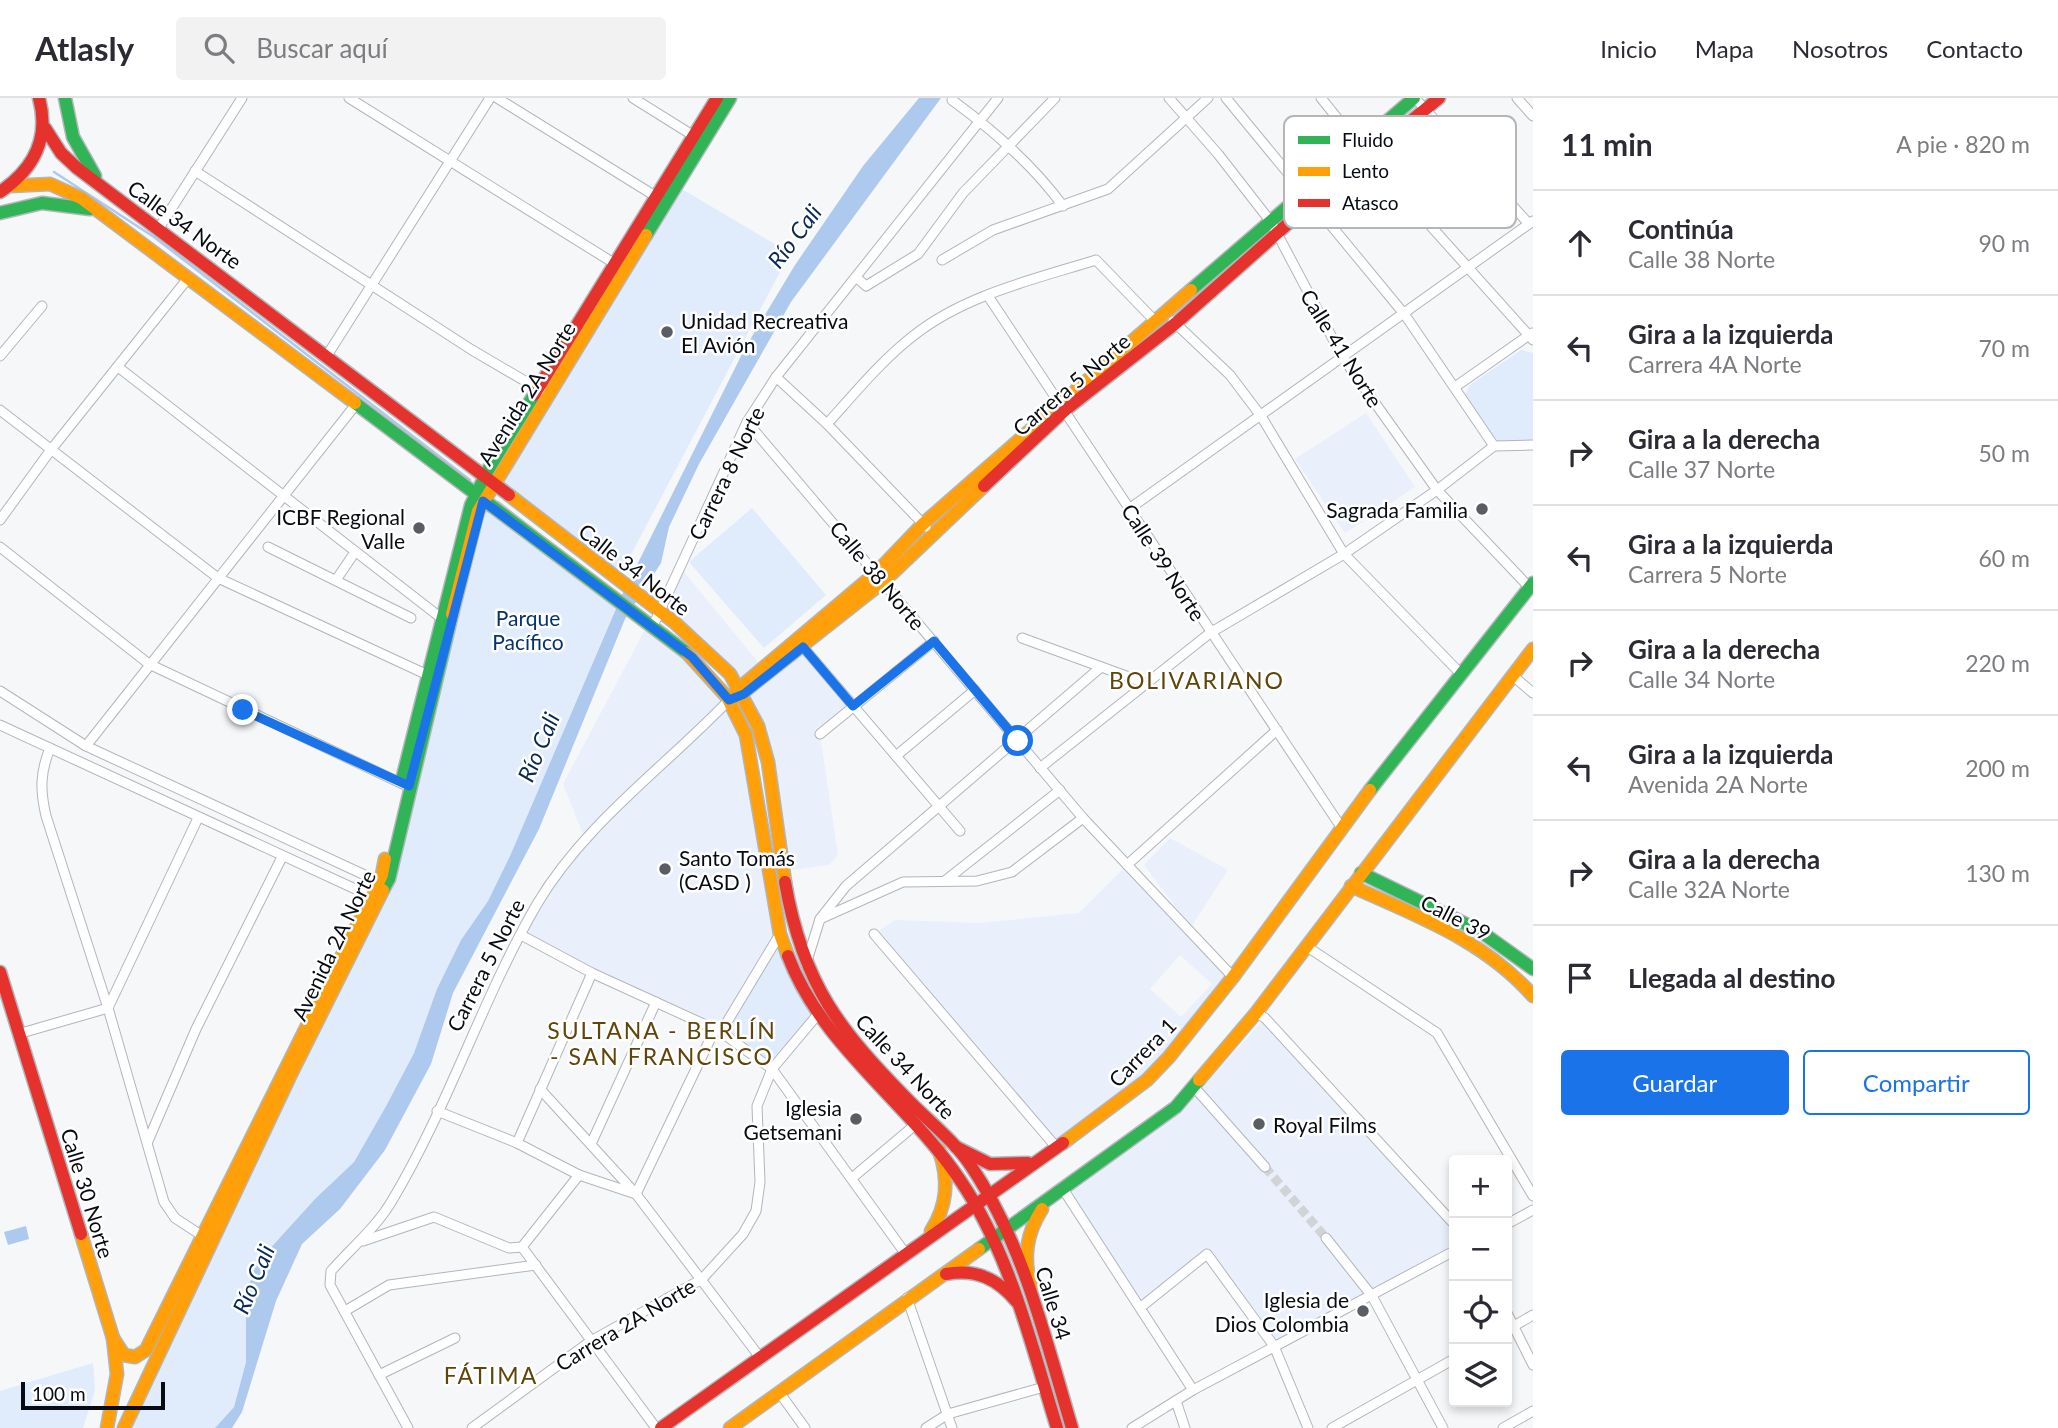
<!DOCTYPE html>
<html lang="es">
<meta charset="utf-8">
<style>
:root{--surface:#fff;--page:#f2f2f3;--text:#2b2b33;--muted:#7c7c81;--line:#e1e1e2;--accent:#1a73e8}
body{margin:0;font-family:Lato,sans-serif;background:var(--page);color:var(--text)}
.controls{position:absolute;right:21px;bottom:21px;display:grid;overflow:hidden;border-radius:7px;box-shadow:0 4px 10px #0003}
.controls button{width:63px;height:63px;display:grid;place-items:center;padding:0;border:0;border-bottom:2px solid var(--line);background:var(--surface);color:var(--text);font:35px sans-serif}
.scale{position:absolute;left:21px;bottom:18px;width:144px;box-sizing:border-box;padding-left:7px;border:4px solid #070c13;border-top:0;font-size:19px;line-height:24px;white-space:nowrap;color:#070c13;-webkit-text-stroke:5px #fff;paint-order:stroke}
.stop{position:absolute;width:21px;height:21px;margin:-16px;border:5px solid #1a73e8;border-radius:50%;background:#fff}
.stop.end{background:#1a73e8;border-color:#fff;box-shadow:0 2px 7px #0008}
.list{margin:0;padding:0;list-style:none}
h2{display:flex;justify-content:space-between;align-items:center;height:91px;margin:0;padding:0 28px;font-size:30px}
h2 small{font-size:23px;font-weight:400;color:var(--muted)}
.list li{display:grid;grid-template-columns:46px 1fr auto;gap:21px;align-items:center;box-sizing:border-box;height:105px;padding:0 28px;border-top:2px solid var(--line)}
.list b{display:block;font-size:26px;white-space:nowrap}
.list p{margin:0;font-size:23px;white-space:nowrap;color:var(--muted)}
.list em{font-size:23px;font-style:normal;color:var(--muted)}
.actions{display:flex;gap:14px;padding:21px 28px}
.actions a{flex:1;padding:16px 0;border:2px solid var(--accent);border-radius:7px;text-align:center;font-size:24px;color:var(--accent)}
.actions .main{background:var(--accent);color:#fff}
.icon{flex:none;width:38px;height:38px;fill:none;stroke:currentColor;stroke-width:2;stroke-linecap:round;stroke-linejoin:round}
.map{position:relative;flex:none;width:1533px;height:1330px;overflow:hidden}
header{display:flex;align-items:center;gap:42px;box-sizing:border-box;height:98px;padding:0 35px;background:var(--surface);border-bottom:2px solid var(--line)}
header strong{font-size:33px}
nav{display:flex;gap:38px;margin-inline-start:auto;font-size:24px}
.search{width:490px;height:63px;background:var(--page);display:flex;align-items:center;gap:18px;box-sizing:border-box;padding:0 24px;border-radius:7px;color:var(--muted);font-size:26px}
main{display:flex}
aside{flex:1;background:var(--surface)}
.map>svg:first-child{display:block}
.built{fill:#e9f0fc;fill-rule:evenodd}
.green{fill:#e0ebfc}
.water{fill:#aec9ee}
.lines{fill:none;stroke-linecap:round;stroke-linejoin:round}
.stream{stroke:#aec9ee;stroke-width:2.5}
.street-tunnel{stroke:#d1d4d6;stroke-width:9;stroke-dasharray:9 4.5;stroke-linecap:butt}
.street-casing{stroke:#b2b6bb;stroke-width:11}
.fast-casing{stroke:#b2b6bb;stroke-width:15}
.slow-casing{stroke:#b2b6bb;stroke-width:15}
.jam-casing{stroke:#b2b6bb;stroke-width:15}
.street{stroke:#fefefe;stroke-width:9}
.fast{stroke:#30b455;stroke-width:12}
.slow{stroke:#ff9f0a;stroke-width:12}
.jam{stroke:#e5322d;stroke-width:12}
.route{stroke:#1a73e8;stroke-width:9}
.poi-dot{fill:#5a5e64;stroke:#fff;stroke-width:2.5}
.labels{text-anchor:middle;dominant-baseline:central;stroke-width:5;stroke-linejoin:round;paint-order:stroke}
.street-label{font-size:21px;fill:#070c13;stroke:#fff}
.poi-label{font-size:21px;fill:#070c13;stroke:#fff;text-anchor:end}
.park-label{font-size:21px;fill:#043370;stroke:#fff}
.water-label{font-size:23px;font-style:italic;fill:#062958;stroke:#fff}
.neighbourhood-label{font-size:23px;letter-spacing:2px;fill:#5f4507;stroke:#fff}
.key{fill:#fff;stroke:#b5b6b8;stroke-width:2}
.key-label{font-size:19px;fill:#070c13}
</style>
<header>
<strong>Atlasly</strong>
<div class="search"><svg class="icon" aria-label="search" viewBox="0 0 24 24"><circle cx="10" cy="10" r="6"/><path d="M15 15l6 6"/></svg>Buscar aquí</div>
<nav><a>Inicio</a><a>Mapa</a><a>Nosotros</a><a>Contacto</a></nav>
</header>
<main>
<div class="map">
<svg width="1533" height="1330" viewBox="0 0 1533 1330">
<rect width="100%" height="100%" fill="#f5f7f9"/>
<g class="built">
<path d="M 1366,315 L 1415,389 L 1345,435 L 1295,361 Z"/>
<path d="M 680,469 L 762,569 L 739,589 L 660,515 Z"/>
<path d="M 648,526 L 692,559 L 737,617 L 780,836 L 721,934 L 521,837 L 585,741 L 563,686 Z"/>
<path d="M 803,549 L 853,608 L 820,636 L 838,757 L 829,767 L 783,773 L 770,682 L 744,596 Z"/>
<path d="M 1170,740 L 1228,772 L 1191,829 L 1144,767 Z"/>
<path d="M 1127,767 L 1233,879 L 1169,959 L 1057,1050 L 874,836 L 895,822 L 981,825 L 1079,815 ZM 1180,857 L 1212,886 L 1181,919 L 1150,891 Z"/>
<path d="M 1265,920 L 1454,1126 L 1454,1153 L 1274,1248 L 1207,1156 L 1141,1209 L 1067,1097 L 1181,1013 Z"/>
</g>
<g class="green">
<path d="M 675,87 L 790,155 L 617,483 L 493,384 Z"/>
<path d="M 1521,252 L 1533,255 L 1533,343 L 1494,343 L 1465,296 L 1470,287 Z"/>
<path d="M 483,403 L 618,505 L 510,758 L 488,803 L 461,842 L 414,955 L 385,1010 L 354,1064 L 316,1100 L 246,1197 L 246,1264 L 234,1309 L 215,1330 L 124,1330 L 379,802 Z"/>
<path d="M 752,410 L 826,497 L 764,550 L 689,464 Z"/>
<path d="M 780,836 L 819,915 L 772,971 L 721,934 Z"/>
<path d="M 93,1265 L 95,1292 L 83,1330 L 0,1330 L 0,1293 Z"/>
</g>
<g class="water">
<path d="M 919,0 L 941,0 L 791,204 L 699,366 L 669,429 L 661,465 L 625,521 L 539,731 L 453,895 L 431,966 L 385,1052 L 340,1111 L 302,1146 L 276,1203 L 242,1314 L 232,1330 L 215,1330 L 234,1309 L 246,1264 L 246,1197 L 256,1166 L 316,1100 L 354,1064 L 385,1010 L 414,955 L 437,891 L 461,842 L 488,803 L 510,758 L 621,499 L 745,250 L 795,167 L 863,68 Z"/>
<path d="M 26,1128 L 29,1141 L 8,1147 L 4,1134 Z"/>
</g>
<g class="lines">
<g class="stream">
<path d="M 54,74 L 154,139 L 470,382"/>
<path d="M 498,404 L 523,424"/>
</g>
<path class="street-tunnel" d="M 1265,1069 L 1326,1140"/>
<g class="street-casing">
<g id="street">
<path d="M 349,0 L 620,169"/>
<path d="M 497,0 L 660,101"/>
<path d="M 633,0 L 697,40"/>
<path d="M 1169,0 L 1218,56 L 1271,124 L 1343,260 L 1437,392 L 1529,489"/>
<path d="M 1226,0 L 1405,217 L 1494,348"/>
<path d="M 1321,0 L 1367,57 L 1533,242"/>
<path d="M 1415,0 L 1529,126"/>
<path d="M 1517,0 L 1533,18"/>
<path d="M 952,2 C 993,32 1033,67 1063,108"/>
<path d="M 195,73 L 472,252 L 542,293"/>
<path d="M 159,130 L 242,0"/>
<path d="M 942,162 L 993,132 L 1108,91 L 1208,0"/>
<path d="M 856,179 L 866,188 L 918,156 L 963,95 L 1055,0"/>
<path d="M 988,198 L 1341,729"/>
<path d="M 1173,223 L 1230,277 L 1261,318 L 1344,456 L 1462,577"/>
<path d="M 328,256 L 490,0"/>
<path d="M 0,258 L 42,208"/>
<path d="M 118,269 L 445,523"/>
<path d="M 776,279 L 827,326 L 926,429"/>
<path d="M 1455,289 L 1532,235"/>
<path d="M 0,312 L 218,480 L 432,579"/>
<path d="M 747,324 L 1083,720 L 1233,879"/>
<path d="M 827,326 C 854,296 881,263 913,238 C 964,197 1035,181 1096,162 L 1155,223"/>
<path d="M 1494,348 L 1533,347"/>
<path d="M 1129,411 L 1533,123"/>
<path d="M 0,422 L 50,353 L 189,179"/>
<path d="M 0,449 L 149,566 L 407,688"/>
<path d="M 268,449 L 411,520"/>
<path d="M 336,482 L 355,454"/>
<path d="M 652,530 L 747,324 L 776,279 L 998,0"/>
<path d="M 1022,540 L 1148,586"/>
<path d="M 803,549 L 960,733"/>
<path d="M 1512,577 L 1533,595"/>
<path d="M 0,593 L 86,648 L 382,785"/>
<path d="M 0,627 L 377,801"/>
<path d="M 820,636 L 934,543"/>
<path d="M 86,648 L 357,305"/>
<path d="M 50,650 C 40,675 40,692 46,718 L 108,910 L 164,1104 L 175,1120 L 207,1141"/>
<path d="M 896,658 L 975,592"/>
<path d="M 1040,670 L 1210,535 L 1344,456 L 1437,392 L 1494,348"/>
<path d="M 1127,767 L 1277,632"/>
<path d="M 946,782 L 1060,692"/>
<path d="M 820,821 L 903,784 L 977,783 L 1012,774 L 1083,720"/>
<path d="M 874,836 L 1057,1050"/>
<path d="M 521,837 L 592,875 L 721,934 L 772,971 L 905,1155"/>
<path d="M 1306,848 L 1437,935 L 1533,1098"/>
<path d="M 806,866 L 820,821 L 846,788 L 1101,569"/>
<path d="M 1256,915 L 1265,920 L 1454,1126"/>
<path d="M 721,934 L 780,836"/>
<path d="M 18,936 L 108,910 L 198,720"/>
<path d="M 1195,990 L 1265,1069"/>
<path d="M 540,991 L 636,1096 L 759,1258"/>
<path d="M 437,1013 L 517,1045 L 579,1077 L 636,1096 L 715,931"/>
<path d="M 148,1043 L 196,931 L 282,759"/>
<path d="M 517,1045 L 592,875"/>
<path d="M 591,1046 L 656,904"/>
<path d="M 852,1080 L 915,1027"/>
<path d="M 1063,1091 L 1193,1292"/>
<path d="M 1507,1126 L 1533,1112"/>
<path d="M 1326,1140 L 1372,1198 L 1443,1330"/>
<path d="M 363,1143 L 434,1119 L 509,1150 L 522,1149 L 579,1077"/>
<path d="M 522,1149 L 656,1330"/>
<path d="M 907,1200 L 952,1330"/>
<path d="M 1141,1209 L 1207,1156 L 1274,1248 L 1308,1330"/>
<path d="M 345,1213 L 389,1187 L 536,1167"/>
<path d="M 1507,1215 L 1533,1267"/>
<path d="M 1507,1232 L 1533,1217"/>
<path d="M 379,1277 L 455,1240"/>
<path d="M 779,1294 L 805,1330"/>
<path d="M 1176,1303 L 1185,1330"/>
<path d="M 408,1330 L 330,1187 L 331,1173 C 352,1149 377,1129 393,1101 C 449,1007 482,901 537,806 C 585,725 665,669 729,602"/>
<path d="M 472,1330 L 591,1243 L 702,1181 L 743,1136 L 756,1113 L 760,1084 L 757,1008 L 772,971 L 819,915"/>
<path d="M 926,1330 L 948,1316 L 1044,1289"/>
<path d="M 1132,1330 L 1193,1292 L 1454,1153"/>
<path d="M 1332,1330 L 1454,1261"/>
<path d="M 1503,1330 L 1533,1313"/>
</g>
</g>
<g class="fast-casing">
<g id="fast">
<path d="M 65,0 L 73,39 L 95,78"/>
<path d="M 0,115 L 42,105 L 90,111"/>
<path d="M 646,137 L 730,0"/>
<path d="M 1191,192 L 1414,0"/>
<path d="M 355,305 L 687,555"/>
<path d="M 402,682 L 471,407 L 488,372 L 534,297"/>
<path d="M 1370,692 L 1533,485"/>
<path d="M 1361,775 L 1480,833 L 1533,871"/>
<path d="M 383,792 L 389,781 L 452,516"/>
<path d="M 979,1151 L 1176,1009 L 1199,982"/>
</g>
</g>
<g class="slow-casing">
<g id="slow">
<path d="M 10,88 L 50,86 L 81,100 L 355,305"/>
<path d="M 509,397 L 674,524 L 730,576 L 758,628 L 768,664 L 785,784"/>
<path d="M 452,516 L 478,413 L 646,137"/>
<path d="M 687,555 L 727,599 L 746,637 L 780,836 L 788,858"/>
<path d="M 736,593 L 877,474 L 923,426 L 1191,192"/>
<path d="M 737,599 L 884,483 L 984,388"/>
<path d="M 1351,788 C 1417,818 1484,842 1533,898"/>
<path d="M 1199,982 L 1256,915 L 1533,551"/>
<path d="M 1063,1045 L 1147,982 L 1169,959 L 1233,879 L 1370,692"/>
<path d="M 931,1133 C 948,1107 949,1081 939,1052"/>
<path d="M 81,1136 L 113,1240 L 117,1276 L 107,1330"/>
<path d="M 1031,1189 C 1023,1160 1026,1136 1042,1111"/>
<path d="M 113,1240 L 124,1257 L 135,1259 L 146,1252 L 382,777 L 385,761"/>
<path d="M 124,1330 L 290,978 L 383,792"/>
<path d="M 730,1330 L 979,1151"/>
</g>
</g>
<g class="jam-casing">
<g id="jam">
<path d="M 45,30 L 61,55 L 77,70 L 509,397"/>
<path d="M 0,94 C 34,71 50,40 39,0"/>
<path d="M 534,297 L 717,0"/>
<path d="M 984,388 L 1065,312 L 1176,225 L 1310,106 L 1439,0"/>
<path d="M 785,784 C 803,888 840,933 912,1006 C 932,1026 955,1044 971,1068 C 1024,1147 1045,1240 1072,1330"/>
<path d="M 788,858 C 822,948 908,1004 960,1082 C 1010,1155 1031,1246 1057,1330"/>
<path d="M 0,874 L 81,1136"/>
<path d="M 956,1049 L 990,1066 L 1028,1065"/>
<path d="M 946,1176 C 976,1170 998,1181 1017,1204"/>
<path d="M 661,1330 L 1063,1045"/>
</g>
</g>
<use href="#street" class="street"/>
<use href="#fast" class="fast"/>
<use href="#slow" class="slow"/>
<use href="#jam" class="jam"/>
</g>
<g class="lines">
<path class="route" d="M 243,612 L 409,688 L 483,403 L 692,559 L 729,602 L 744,596 L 803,549 L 853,608 L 934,543 L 1018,643"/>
</g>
<g class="poi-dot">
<circle cx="667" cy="234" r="7"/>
<circle cx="1482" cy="411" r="7"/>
<circle cx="419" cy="430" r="7"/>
<circle cx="665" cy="771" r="7"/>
<circle cx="856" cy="1021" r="7"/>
<circle cx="1259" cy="1026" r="7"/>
<circle cx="1363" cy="1213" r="7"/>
</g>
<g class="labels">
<g class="street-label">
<text transform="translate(185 126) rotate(36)">Calle 34 Norte</text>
<text transform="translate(1342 250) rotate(58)">Calle 41 Norte</text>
<text transform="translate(1071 286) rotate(-40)">Carrera 5 Norte</text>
<text transform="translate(526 295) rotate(-58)">Avenida 2A Norte</text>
<text transform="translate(726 375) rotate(-64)">Carrera 8 Norte</text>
<text transform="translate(1164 464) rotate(57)">Calle 39 Norte</text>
<text transform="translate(635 471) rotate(38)">Calle 34 Norte</text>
<text transform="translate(878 477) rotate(50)">Calle 38 Norte</text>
<text transform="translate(1456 819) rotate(27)">Calle 39</text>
<text transform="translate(333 847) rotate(-64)">Avenida 2A Norte</text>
<text transform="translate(485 867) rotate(-63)">Carrera 5 Norte</text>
<text transform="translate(1142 954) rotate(-46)">Carrera 1</text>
<text transform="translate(906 968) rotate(47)">Calle 34 Norte</text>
<text transform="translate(88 1095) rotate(73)">Calle 30 Norte</text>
<text transform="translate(1054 1205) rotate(73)">Calle 34</text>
<text transform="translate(625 1226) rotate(-31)">Carrera 2A Norte</text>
</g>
<g class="poi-label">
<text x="681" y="222" text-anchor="start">Unidad Recreativa<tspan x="681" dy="24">El Avión</tspan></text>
<text x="1468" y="411">Sagrada Familia</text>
<text x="405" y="418">ICBF Regional<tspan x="405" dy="24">Valle</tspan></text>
<text x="679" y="759" text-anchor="start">Santo Tomás<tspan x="679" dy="24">(CASD )</tspan></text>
<text x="842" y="1009">Iglesia<tspan x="842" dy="24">Getsemani</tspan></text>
<text x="1273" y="1026" text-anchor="start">Royal Films</text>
<text x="1349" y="1201">Iglesia de<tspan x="1349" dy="24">Dios Colombia</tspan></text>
</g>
<g class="park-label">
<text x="528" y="519">Parque<tspan x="528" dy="24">Pacífico</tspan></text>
</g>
<g class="water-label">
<text transform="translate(794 138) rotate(-53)">Río Cali</text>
<text transform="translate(538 649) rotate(-67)">Río Cali</text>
<text transform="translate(253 1181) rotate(-67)">Río Cali</text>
</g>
<g class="neighbourhood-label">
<text x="1197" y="582">BOLIVARIANO</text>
<text x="662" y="932">SULTANA - BERLÍN<tspan x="662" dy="26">- SAN FRANCISCO</tspan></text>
<text x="491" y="1277">FÁTIMA</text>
</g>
</g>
<rect x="1284" y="18" width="232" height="112" rx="10" class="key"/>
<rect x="1298" y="38" width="32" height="8" fill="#30b455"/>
<rect x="1298" y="69" width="32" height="9" fill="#ff9f0a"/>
<rect x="1298" y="101" width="32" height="8" fill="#e5322d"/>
<g class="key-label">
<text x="1342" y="49">Fluido</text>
<text x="1342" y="80">Lento</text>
<text x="1342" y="112">Atasco</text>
</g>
</svg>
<div class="controls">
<button>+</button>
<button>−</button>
<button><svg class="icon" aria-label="locate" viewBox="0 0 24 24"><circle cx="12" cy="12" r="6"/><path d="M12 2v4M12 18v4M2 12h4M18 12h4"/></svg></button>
<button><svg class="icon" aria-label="layers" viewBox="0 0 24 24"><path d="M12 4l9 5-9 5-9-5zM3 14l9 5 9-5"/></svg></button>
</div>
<div class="scale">100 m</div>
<div class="stop" style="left:1018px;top:643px"></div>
<div class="stop end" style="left:243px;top:612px"></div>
</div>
<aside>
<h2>11 min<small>A pie · 820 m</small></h2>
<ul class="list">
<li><svg class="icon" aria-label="ahead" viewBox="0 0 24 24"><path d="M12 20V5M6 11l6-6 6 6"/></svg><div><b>Continúa</b><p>Calle 38 Norte</p></div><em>90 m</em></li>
<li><svg class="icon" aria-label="left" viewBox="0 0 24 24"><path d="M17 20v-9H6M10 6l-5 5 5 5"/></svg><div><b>Gira a la izquierda</b><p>Carrera 4A Norte</p></div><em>70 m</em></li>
<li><svg class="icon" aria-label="right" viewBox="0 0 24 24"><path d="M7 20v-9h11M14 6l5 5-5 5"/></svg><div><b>Gira a la derecha</b><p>Calle 37 Norte</p></div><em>50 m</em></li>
<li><svg class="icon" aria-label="left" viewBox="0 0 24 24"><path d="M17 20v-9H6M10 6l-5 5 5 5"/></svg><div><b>Gira a la izquierda</b><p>Carrera 5 Norte</p></div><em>60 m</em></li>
<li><svg class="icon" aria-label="right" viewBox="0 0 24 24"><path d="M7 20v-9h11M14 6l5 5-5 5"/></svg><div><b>Gira a la derecha</b><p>Calle 34 Norte</p></div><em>220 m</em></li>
<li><svg class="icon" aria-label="left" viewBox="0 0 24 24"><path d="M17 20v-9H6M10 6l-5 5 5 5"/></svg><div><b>Gira a la izquierda</b><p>Avenida 2A Norte</p></div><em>200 m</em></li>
<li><svg class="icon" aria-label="right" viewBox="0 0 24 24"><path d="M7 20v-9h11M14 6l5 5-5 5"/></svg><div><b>Gira a la derecha</b><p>Calle 32A Norte</p></div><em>130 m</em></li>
<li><svg class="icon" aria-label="arrive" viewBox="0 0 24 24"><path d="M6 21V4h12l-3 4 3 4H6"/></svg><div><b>Llegada al destino</b></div></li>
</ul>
<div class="actions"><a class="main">Guardar</a><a>Compartir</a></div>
</aside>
</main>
